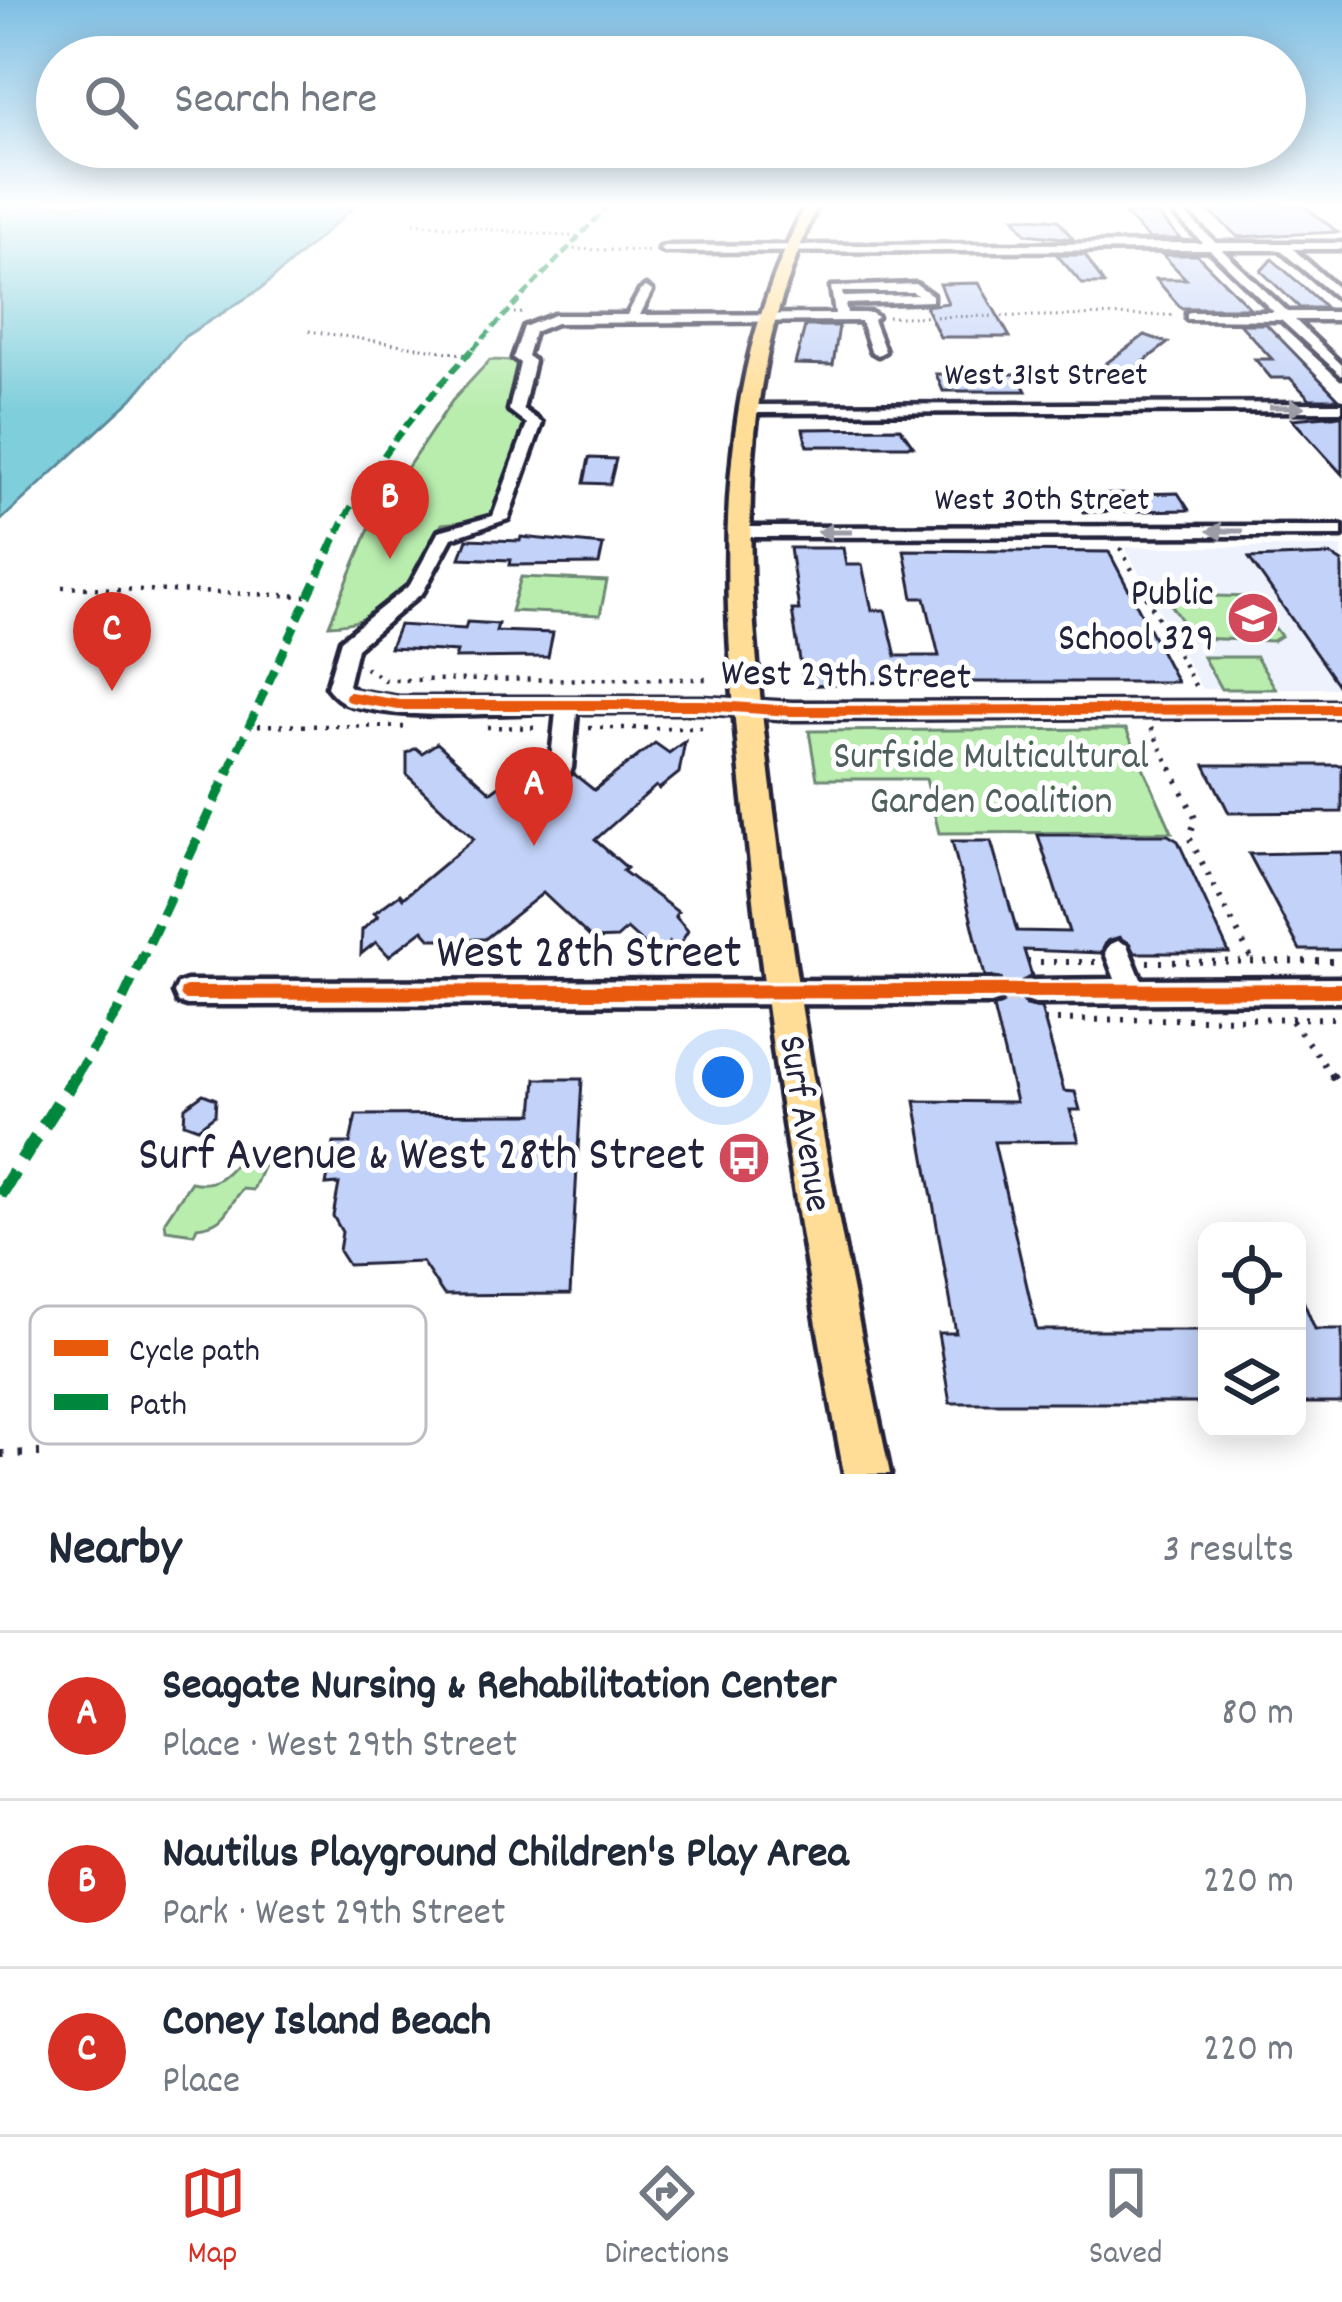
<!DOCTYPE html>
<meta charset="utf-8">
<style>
:root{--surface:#fff;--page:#f6f6f7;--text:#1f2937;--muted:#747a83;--line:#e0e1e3;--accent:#d93025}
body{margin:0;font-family:Dekko,sans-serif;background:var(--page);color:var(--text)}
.controls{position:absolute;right:36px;bottom:36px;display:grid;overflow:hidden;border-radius:24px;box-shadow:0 6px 30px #0003}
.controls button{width:108px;height:108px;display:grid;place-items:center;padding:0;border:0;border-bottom:3px solid var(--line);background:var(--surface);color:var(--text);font:60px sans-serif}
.you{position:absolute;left:723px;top:1077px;width:42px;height:42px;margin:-30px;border:9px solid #fff;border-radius:50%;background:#1a73e8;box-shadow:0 0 0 18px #1a73e833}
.badge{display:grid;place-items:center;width:78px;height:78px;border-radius:50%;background:var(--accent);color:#fff;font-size:39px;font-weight:700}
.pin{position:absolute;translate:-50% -99px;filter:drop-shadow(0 3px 6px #0008)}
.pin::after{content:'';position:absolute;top:63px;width:42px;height:36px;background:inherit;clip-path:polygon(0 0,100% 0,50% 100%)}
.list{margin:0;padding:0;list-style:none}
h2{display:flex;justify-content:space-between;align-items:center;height:156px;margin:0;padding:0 48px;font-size:51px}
h2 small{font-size:39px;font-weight:400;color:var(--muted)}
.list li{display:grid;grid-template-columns:78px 1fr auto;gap:36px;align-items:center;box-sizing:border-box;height:168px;padding:0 48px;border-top:3px solid var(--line)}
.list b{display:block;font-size:45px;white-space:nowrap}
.list p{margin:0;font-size:39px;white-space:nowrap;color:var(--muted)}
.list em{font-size:39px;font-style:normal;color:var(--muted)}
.icon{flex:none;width:66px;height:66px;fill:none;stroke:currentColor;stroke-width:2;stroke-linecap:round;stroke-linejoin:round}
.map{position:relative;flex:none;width:1342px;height:1474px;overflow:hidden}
.search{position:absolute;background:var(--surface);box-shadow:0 6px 30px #0003;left:36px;right:36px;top:36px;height:132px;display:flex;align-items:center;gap:30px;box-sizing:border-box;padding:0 42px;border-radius:66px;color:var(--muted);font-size:45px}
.sheet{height:660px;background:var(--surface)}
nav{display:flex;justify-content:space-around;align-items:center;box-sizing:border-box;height:168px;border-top:3px solid var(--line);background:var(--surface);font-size:33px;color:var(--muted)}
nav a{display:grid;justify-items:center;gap:6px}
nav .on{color:var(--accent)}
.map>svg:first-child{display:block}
.built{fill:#edf2fd}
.green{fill:#b9edae;stroke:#6e8874;stroke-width:3}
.water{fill:#7fcedb;stroke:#5a899b;stroke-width:3}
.building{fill:#c2d2f8;stroke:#22223b;stroke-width:3}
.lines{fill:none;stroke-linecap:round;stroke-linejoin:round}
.minor-tunnel{stroke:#d3d3d8;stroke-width:24;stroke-dasharray:24 12;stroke-linecap:butt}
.minor-casing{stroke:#22223b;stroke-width:9}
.major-casing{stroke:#22223b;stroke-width:9}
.path-far3{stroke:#22223b;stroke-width:3;stroke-dasharray:1.5 4.5;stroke-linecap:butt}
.path-far2{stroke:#22223b;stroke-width:4.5;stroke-dasharray:3 8;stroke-linecap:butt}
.path-far1{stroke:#22223b;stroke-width:6;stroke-dasharray:3 10;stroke-linecap:butt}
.path{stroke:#22223b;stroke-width:8;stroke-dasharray:4.5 14;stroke-linecap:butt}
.minor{fill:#fff;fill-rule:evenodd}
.major{fill:#ffdd96;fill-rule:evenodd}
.quiet-far4{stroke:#00873e;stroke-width:4.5;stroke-dasharray:10 4.5;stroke-linecap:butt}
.quiet-far3{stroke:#00873e;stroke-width:6;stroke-dasharray:12 6;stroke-linecap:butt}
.quiet-far2{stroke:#00873e;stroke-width:8;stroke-dasharray:16 8;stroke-linecap:butt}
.quiet-far1{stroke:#00873e;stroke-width:10;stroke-dasharray:21 10;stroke-linecap:butt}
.quiet{stroke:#00873e;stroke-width:14;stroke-dasharray:27 14;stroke-linecap:butt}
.cycleway-far1-casing{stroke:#fff;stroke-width:18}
.cycleway-casing{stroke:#fff;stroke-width:21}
.cycleway-far1{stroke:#e8590c;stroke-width:10}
.cycleway{stroke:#e8590c;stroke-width:14}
.oneway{fill:#9c9ca7}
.labels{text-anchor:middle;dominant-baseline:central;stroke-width:10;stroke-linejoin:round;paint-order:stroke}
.far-street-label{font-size:33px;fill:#22223b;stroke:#fff}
.poi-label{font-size:39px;fill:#22223b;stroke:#fff;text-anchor:end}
.street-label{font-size:39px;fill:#22223b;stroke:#fff}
.park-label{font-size:39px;fill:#4f5f5e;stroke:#fff}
.near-street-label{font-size:48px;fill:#22223b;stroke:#fff}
.near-poi-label{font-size:48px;fill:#22223b;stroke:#fff;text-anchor:end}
.key{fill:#fff;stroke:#bdbdc4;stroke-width:3}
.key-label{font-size:33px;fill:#22223b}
</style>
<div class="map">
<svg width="1342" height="1474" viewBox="0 0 1342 1474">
<rect width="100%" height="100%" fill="#fff"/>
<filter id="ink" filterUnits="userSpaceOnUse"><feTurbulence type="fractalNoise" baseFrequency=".00833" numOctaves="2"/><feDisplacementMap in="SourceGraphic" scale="24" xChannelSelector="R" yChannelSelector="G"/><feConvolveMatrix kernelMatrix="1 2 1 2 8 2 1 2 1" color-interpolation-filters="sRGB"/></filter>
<g filter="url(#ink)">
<path class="built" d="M 1125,547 L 1342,547 L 1342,688 L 1202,689 Z"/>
<g class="green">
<path d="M 490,360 L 521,361 L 507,413 L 527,423 L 492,519 L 442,524 C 413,576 396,623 329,625 L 373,519 L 452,401 Z"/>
<path d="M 521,577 L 607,581 L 600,615 L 511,611 Z"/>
<path d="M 1176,595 L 1252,597 L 1281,636 L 1273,641 L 1194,638 L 1170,603 Z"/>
<path d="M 1203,657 L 1256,657 L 1276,689 L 1221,689 Z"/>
<path d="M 1126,729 L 1172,832 L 939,833 L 926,779 L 817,779 L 809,731 Z"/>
<path d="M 249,1149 L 268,1156 L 253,1190 L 243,1189 C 225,1209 227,1224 197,1227 L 194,1234 L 166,1230 L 165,1221 L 191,1182 C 221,1189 230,1168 249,1149 Z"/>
</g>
<path class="water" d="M 0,205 L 356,205 L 262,288 L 184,337 L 132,399 L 0,521 Z"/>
<g class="building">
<path d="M 1203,205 L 1303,205 L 1338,232 L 1238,237 Z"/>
<path d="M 1125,214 L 1157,214 L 1181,239 L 1149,239 Z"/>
<path d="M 1014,217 L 1058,220 L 1073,239 L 1026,234 Z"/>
<path d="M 1057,255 L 1085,255 L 1104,284 L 1082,284 Z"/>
<path d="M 1163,255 L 1197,255 L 1250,308 L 1181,308 L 1156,279 L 1186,279 Z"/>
<path d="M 1272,259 L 1318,300 L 1326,308 L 1300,308 L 1261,271 Z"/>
<path d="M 979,283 L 1010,337 L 940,337 L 925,306 L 948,303 L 940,284 Z"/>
<path d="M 1240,324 L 1266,324 L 1339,399 L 1310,399 L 1290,378 L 1271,378 L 1255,359 L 1272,359 Z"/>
<path d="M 805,326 L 839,326 L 833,365 L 795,364 Z"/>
<path d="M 1145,335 L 1168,343 L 1129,373 L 1105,364 Z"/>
<path d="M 936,374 L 1017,374 L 1026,391 L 943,391 Z"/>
<path d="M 1326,416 L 1342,416 L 1342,474 L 1292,419 Z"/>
<path d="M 900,428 L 913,446 L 807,446 L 803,429 Z"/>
<path d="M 589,458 L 616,459 L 610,484 L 584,483 Z"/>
<path d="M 1178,493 L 1189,510 L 1083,512 L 1075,495 Z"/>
<path d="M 521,537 L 603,545 L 599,564 L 510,565 L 511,560 L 460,558 L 467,539 L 520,541 Z"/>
<path d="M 790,548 L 843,548 L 846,565 L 862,565 L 872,610 L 885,610 L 896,656 L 939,656 L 925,598 L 913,598 L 904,550 L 1109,552 L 1177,682 L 965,682 L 967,688 L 946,688 L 943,679 L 804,686 L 792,610 L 799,610 Z"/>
<path d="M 1331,555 L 1342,562 L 1342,691 L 1249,558 Z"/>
<path d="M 467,622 L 498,624 L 496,631 L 553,633 L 548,657 L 455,658 L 457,652 L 390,648 L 399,625 L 465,629 Z"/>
<path d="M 685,741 L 679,773 L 659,789 L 656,786 L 595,840 L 627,868 L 623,871 L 678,912 L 675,916 L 688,931 L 677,949 L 670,942 L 656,955 L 627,929 L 617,938 L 592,939 L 543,893 L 485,939 L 431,939 L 423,930 L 389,956 L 376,942 L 361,954 L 362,930 L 378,916 L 374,913 L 400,894 L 403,898 L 474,839 L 407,775 L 407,753 L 416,748 L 422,753 L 437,743 L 491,792 L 521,770 L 546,769 L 553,778 L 574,774 L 594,790 L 655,743 L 669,753 Z"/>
<path d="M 1205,765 L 1342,765 L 1342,812 L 1229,813 Z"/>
<path d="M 1038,835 L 1168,835 L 1178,841 L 1229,953 L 1135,953 L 1120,937 L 1107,941 L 1101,953 L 1024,950 L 1032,976 L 1022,981 L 1018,994 L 1025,1005 L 1041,1008 L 1064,1091 L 1075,1092 L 1080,1110 L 1070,1110 L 1079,1141 L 994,1142 L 1037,1330 L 1207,1330 L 1207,1403 L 950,1403 L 938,1333 L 956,1333 L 915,1101 L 1016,1102 L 993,1008 L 1004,1003 L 1008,990 L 1001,979 L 985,976 L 952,841 L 991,841 L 1017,931 L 1069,932 Z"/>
<path d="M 1342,852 L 1342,950 L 1300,950 L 1249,854 Z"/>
<path d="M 536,1079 L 582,1079 L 570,1294 L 444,1295 L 422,1262 L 348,1265 L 339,1251 L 342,1232 L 333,1216 L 339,1184 L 326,1185 L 334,1143 L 350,1143 L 356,1115 L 533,1114 Z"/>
<path d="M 203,1094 L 216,1099 L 215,1115 L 198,1128 L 184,1123 L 185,1107 Z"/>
<path d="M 1297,1286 L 1315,1329 L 1342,1329 L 1342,1403 L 1297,1403 Z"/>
</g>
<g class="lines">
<path class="minor-tunnel" d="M 991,992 L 1035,992"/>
<g class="minor-casing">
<g id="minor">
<path d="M 1165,205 L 1176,205 L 1216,243 L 1342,243 L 1342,249 L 1293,249 L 1342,292 L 1342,302 L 1280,250 L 1222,250 L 1288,312 L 1342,312 L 1342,320 L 1295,320 L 1342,365 L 1342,376 L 1281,320 L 1187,319 L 1187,313 L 1191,312 L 1274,312 L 1210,250 L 664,252 L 659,249 L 664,246 L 1203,243 Z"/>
<path d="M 916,284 L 932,295 L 932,301 L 845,304 L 847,313 L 871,313 L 877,317 L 873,320 L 885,351 L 878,355 L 871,351 L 861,321 L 556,323 L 534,332 L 527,356 L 534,361 L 523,409 L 542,423 L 508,519 L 452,538 L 423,592 L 357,648 L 348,685 L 355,691 L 399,698 L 702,698 L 792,703 L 1342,702 L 1342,716 L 792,719 L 702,712 L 577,712 L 572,768 L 569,774 L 553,774 L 550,768 L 556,712 C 495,712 406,722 349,704 C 339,701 333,695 327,687 L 341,640 L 410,585 L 439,531 L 493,516 L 527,424 L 509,410 L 520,363 L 513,358 L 524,327 L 554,315 L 627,315 L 640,291 L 646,287 L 652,291 L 640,315 L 835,314 L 831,287 ZM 842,292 L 913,292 L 917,295 L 843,297 Z"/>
<path d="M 1342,403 L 1342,411 L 750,413 L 743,409 L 750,405 Z"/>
<path d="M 1342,526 L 1342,536 L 743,537 L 735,532 L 743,527 Z"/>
<path d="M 1118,941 L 1127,945 L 1141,979 L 1342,978 L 1342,1002 L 1035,1004 L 1026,1001 L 1022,992 L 1026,983 L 1035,980 L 1115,979 L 1105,953 L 1109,945 Z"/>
<path d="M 991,980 L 1000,983 L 1004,992 L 1000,1001 L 991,1004 L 187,1005 L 178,1002 L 174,993 L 178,984 L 187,981 Z"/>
</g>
</g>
<g class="major-casing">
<path id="major" d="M 805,205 L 817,205 C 797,253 779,300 768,351 C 735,501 755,662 774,812 C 801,1035 844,1255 890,1474 L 844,1474 C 808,1281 775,1087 753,891 C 734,715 707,524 751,349 C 764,299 783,252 805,205 Z"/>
</g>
<g class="path-far3">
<path d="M 414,223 L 578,237"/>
<path d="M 568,249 L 649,251"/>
<path d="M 508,313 L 525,313"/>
<path d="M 888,317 L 1176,315"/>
<path d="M 309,331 L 469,355"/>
</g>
<g class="path-far2">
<path d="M 1120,548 L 1198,691"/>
<path d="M 62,587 L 306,596"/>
<path d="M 365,668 L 385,680 L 708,679"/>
<path d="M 247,725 L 409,727"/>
<path d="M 487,727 L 541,728"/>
<path d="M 589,728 L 709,728"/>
<path d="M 1151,728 L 1172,771"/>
</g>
<g class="path-far1">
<path d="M 1171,768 L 1196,820 L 1189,837 L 1254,964"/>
<path d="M 1027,962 L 1100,962"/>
<path d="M 1147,962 L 1342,961"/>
<path d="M 1044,1020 L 1342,1018"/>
<path d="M 1292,1021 L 1334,1078"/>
</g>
<g class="path">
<path d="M 1332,1075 L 1342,1089"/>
<path d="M 0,1454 L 40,1453"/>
</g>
<use href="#minor" class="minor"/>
<use href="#major" class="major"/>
<path class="quiet-far4" d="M 473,349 L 609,205"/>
<path class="quiet-far3" d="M 338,533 C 370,463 424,401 476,346"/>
<path class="quiet-far2" d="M 228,771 L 339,530"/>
<path class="quiet-far1" d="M 74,1078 L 118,1010 L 230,768"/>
<path class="quiet" d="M 0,1195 L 76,1075"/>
<g class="cycleway-far1-casing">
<path id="cycleway-far1" d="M 350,697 L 399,705 L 702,705 L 792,711 L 1342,709"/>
</g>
<g class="cycleway-casing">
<path id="cycleway" d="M 187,993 L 1342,990"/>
</g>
<use href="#cycleway-far1" class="cycleway-far1"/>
<use href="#cycleway" class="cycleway"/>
</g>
<defs><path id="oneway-solid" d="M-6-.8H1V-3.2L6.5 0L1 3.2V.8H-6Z" transform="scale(3)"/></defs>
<g class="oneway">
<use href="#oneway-solid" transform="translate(1287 407)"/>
<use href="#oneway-solid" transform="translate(1225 531) rotate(180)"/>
<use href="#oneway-solid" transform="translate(835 532) rotate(180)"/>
</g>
</g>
<linearGradient id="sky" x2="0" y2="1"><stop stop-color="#7ebee3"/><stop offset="0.5" stop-color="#fff"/><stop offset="1" stop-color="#fff" stop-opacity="0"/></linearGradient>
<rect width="1342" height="411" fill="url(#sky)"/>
<defs>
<g id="school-disc" transform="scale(2.7)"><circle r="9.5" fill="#d1495b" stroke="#fff"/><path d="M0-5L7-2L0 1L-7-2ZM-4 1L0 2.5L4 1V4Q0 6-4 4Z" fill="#fff"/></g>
<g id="bus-disc" transform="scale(2.7)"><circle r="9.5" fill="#d1495b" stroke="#fff"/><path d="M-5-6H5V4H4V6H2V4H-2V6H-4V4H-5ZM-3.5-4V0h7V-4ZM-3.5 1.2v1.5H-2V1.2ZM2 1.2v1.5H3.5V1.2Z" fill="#fff"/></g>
</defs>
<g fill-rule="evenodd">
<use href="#school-disc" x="1253" y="618"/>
<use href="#bus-disc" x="744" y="1158"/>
</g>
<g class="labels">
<g class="far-street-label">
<text x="1046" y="377">West 31st Street</text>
<text x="1042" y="502">West 30th Street</text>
</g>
<g class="poi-label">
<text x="1214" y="596">Public<tspan x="1214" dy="45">School 329</tspan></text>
</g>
<g class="street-label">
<text transform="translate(846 678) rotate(1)">West 29th Street</text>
<text transform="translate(802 1124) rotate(81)">Surf Avenue</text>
</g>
<g class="park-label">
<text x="991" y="759">Surfside Multicultural<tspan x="991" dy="45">Garden Coalition</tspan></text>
</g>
<g class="near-street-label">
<text x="589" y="956">West 28th Street</text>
</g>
<g class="near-poi-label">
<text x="705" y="1158">Surf Avenue &amp; West 28th Street</text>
</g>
</g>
<rect x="30" y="1306" width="396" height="138" rx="18" class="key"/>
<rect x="54" y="1340" width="54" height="16" fill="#e8590c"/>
<rect x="54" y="1394" width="54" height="16" fill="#00873e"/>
<g class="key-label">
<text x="129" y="1360">Cycle path</text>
<text x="129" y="1414">Path</text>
</g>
</svg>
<div class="controls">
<button><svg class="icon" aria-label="locate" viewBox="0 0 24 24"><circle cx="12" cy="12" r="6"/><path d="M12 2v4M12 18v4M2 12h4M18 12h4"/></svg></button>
<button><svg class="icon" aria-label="layers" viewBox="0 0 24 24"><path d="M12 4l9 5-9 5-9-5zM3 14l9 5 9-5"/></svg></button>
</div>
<div class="you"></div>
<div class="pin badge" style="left:534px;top:846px">A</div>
<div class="pin badge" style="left:390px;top:559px">B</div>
<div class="pin badge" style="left:112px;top:691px">C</div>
<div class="search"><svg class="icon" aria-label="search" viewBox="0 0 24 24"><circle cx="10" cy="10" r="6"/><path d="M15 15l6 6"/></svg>Search here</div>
</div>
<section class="sheet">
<h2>Nearby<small>3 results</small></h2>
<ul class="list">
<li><span class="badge">A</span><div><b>Seagate Nursing &amp; Rehabilitation Center</b><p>Place · West 29th Street</p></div><em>80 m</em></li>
<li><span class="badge">B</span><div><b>Nautilus Playground Children's Play Area</b><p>Park · West 29th Street</p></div><em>220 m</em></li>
<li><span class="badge">C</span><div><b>Coney Island Beach</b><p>Place</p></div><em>220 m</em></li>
</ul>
</section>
<nav>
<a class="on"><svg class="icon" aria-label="map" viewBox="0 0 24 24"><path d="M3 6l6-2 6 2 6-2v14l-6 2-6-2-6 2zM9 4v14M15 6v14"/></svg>Map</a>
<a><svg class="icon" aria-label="directions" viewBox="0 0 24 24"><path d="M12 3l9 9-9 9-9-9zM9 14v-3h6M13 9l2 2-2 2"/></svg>Directions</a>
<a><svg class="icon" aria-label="saved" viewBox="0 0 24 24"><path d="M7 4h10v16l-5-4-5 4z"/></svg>Saved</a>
</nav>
